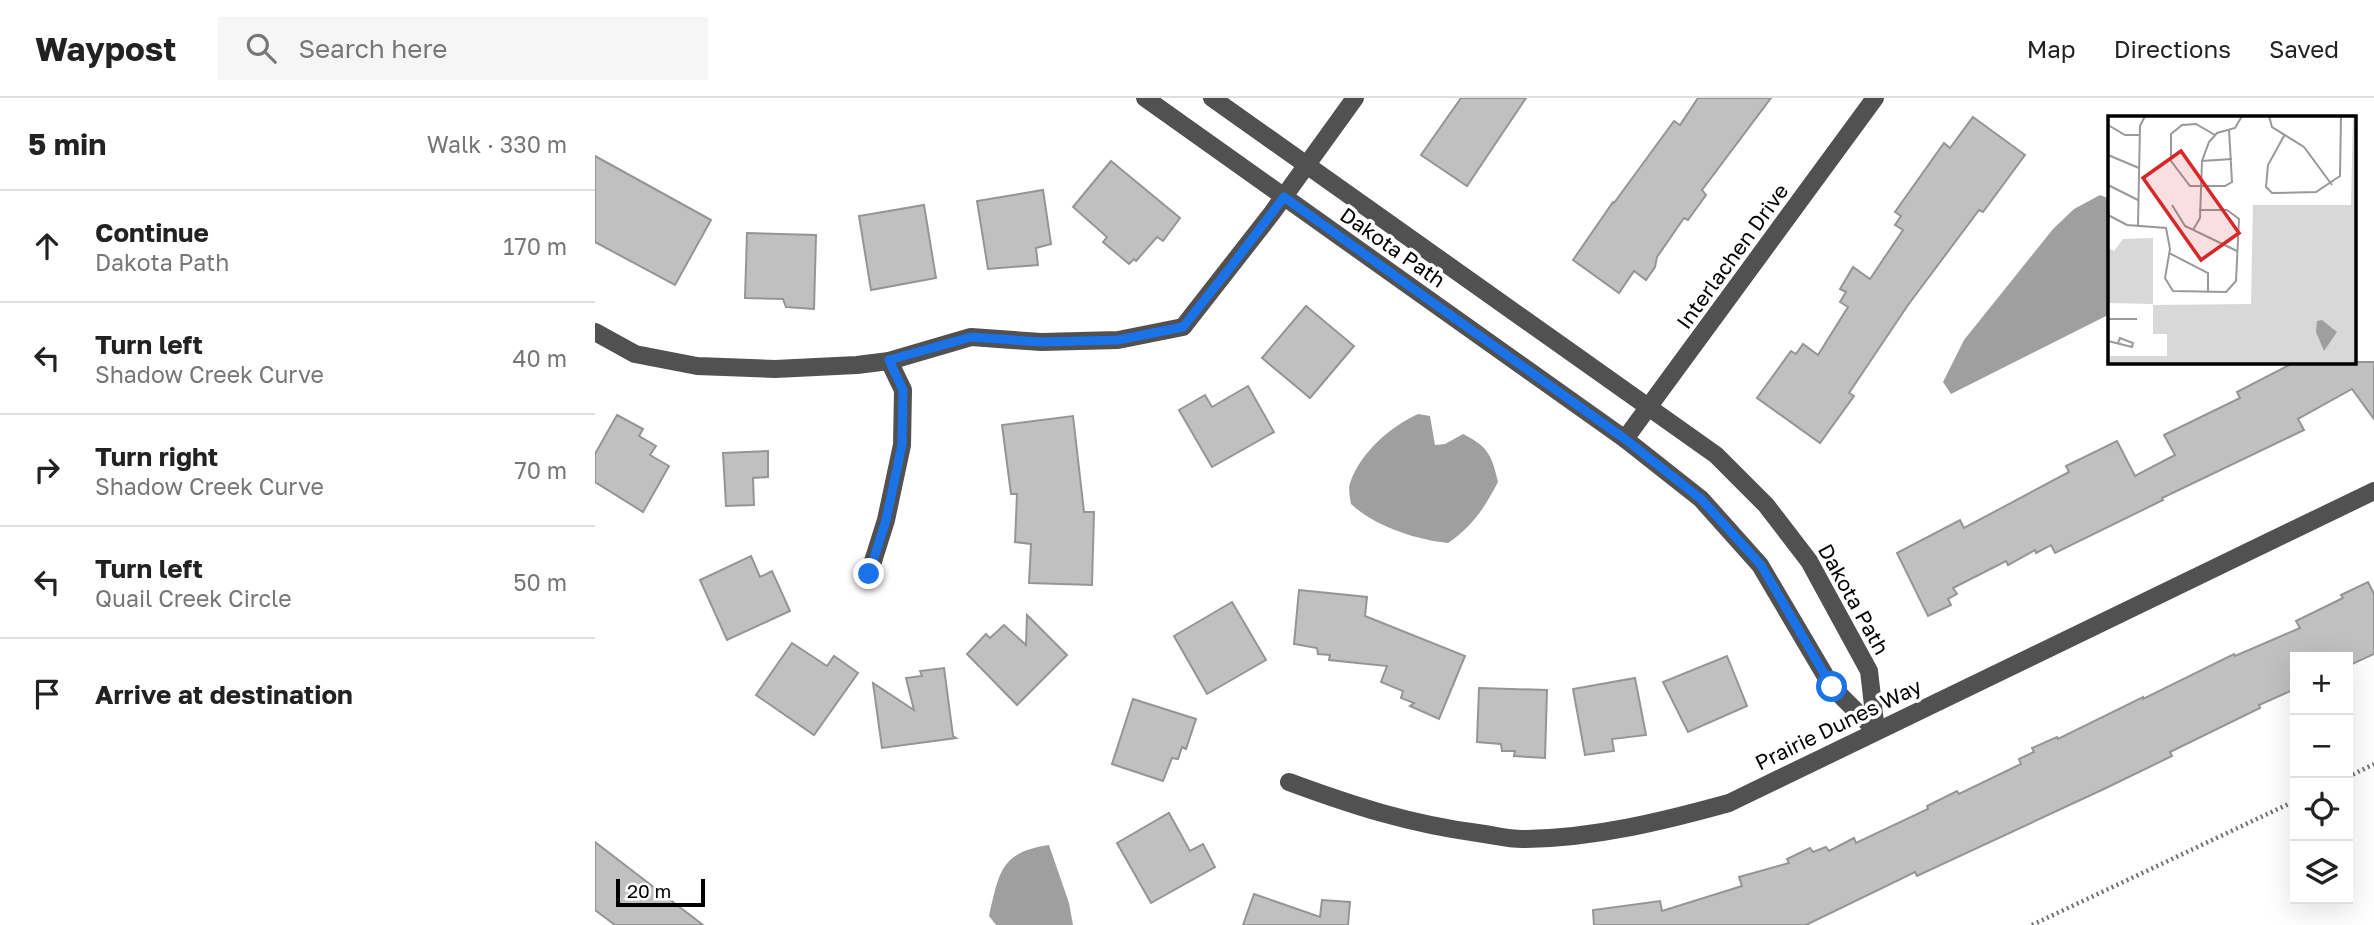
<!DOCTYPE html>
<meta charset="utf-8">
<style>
:root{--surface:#fff;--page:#f6f6f6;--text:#222;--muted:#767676;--line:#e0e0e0}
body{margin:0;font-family:"Golos Text",sans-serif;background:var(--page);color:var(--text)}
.controls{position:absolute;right:21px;bottom:21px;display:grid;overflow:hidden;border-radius:0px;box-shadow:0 7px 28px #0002}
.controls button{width:63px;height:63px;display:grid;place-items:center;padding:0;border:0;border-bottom:2px solid var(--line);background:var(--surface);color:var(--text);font:35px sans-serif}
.scale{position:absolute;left:21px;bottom:18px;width:89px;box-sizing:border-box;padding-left:7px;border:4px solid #000;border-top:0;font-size:19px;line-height:24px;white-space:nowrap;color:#000;-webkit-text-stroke:5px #fff;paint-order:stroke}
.stop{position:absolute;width:21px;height:21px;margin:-16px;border:5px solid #1a73e8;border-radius:50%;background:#fff}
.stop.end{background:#1a73e8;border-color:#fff;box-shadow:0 2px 7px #0008}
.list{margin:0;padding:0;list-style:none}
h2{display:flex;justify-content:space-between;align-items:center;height:91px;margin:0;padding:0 28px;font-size:30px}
h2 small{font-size:23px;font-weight:400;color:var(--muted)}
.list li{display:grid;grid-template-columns:46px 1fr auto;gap:21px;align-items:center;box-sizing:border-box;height:112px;padding:0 28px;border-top:2px solid var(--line)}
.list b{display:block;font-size:26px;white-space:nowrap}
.list p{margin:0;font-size:23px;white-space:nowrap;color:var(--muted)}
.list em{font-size:23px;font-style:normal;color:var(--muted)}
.icon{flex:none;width:38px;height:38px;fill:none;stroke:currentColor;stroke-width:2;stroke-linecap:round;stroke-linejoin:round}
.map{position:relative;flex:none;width:1779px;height:827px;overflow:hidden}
header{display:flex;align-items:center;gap:42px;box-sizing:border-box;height:98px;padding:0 35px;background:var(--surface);border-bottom:2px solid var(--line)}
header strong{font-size:33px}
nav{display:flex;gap:38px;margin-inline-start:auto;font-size:24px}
.search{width:490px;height:63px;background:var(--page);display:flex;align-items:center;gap:18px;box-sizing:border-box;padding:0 24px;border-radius:0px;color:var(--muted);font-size:26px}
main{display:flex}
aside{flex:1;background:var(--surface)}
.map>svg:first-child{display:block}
.water{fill:#9f9f9f}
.building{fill:#c0c0c0;stroke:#959595;stroke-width:2}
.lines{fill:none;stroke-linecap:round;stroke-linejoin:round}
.path{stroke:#737373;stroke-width:4.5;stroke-dasharray:2 3.5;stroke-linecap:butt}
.minor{stroke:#515151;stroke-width:18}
.route{stroke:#1a73e8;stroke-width:9}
.labels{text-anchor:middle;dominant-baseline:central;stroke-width:7;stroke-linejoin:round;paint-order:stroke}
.street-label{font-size:21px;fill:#000;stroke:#fff}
.inset-road{fill:none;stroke:#999;stroke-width:2}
.view{fill:#d62828;fill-opacity:0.15;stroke:#d62828;stroke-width:3.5}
.inset-edge{fill:none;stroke:#000;stroke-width:3.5}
</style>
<header>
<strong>Waypost</strong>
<div class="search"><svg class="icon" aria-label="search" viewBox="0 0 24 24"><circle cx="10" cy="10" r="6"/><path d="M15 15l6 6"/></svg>Search here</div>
<nav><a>Map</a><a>Directions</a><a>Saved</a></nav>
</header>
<main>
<aside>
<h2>5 min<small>Walk · 330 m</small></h2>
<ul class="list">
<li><svg class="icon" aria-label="ahead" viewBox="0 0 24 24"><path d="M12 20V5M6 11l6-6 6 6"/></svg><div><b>Continue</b><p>Dakota Path</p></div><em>170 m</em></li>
<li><svg class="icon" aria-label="left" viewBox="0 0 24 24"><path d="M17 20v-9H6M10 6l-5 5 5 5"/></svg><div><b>Turn left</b><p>Shadow Creek Curve</p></div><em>40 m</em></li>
<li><svg class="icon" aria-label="right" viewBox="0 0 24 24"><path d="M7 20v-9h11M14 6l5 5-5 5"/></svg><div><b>Turn right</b><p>Shadow Creek Curve</p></div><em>70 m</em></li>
<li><svg class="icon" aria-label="left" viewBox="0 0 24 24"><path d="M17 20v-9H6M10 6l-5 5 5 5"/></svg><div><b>Turn left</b><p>Quail Creek Circle</p></div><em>50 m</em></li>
<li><svg class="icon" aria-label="arrive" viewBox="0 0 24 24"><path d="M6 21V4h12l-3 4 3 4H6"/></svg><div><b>Arrive at destination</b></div></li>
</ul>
</aside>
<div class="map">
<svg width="1779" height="827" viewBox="0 0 1779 827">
<rect width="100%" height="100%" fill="#fff"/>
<g class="water">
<path d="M 1505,97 L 1515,101 L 1515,216 L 1356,296 L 1348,284 L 1369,242 L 1458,131 L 1479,111 Z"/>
<path d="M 823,316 L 835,318 L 840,347 L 850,346 L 868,336 C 893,348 897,358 903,384 C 890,409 877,429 853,445 C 822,442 779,428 756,406 C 755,400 753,391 755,385 C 765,355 796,328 823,316 Z"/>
<path d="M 454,747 L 474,805 L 478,827 L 401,827 L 394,818 C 404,775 405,754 454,747 Z"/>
</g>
<g class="building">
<path d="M 866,0 L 931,0 L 872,88 L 826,57 Z"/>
<path d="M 1103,0 L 1176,0 L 1107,92 L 1111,97 L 1093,122 L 1089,120 L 1062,159 L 1060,169 L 1051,182 L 1039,173 L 1024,195 L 978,162 L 1018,104 L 1019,105 L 1079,23 L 1085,27 Z"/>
<path d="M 1378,19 L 1430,57 L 1388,114 L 1384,112 L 1313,207 L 1254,295 L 1259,298 L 1225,345 L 1162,300 L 1196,253 L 1201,256 L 1208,246 L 1223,257 L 1253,209 L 1245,204 L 1251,194 L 1245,191 L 1258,169 L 1275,181 L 1308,132 L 1300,127 L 1306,118 L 1300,114 L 1349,45 L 1355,50 Z"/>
<path d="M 0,58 L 116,122 L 80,187 L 0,144 Z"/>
<path d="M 516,63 L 585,120 L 568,143 L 562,139 L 541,163 L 539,161 L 534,166 L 508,144 L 512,139 L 478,109 Z"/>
<path d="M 448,92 L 456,146 L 441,150 L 443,167 L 393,171 L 382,103 Z"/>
<path d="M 329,107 L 341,180 L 276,192 L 264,118 Z"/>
<path d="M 152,135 L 221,137 L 219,211 L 191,209 L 188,201 L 150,200 Z"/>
<path d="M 711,208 L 759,248 L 715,300 L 667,260 Z"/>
<path d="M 1700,264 L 1779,264 L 1779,321 L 1757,291 L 1703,321 L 1709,332 L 1567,400 L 1568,402 L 1460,455 L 1456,447 L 1441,455 L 1440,452 L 1413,467 L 1411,463 L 1358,490 L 1362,496 L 1353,501 L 1356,507 L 1333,518 L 1302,455 L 1365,422 L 1369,430 L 1474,374 L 1471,368 L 1522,343 L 1540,378 L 1580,357 L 1569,337 L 1645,300 L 1642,294 Z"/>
<path d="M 653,288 L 679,334 L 617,369 L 584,312 L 610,297 L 617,309 Z"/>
<path d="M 22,317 L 48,331 L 44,338 L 61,348 L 55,357 L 74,368 L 48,414 L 0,384 L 0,356 Z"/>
<path d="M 478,318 L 489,414 L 499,414 L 497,487 L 434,485 L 436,446 L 420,444 L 422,396 L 416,396 L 407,327 Z"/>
<path d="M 173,353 L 173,379 L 158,380 L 159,407 L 131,408 L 128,355 Z"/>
<path d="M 156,458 L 165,479 L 177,473 L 195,513 L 132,542 L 105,482 Z"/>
<path d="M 1773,484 L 1779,496 L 1779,556 L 1753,568 L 1753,559 L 1700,559 L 1700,591 L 1664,607 L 1665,610 L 1575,654 L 1577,658 L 1511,690 L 1322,778 L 1320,774 L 1211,827 L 999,827 L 998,812 L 1065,803 L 1067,813 L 1147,788 L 1144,779 L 1194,765 L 1192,761 L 1215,750 L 1218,754 L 1231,749 L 1234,753 L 1259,740 L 1261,745 L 1333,711 L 1332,708 L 1362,693 L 1364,696 L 1426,666 L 1424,661 L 1439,654 L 1437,650 L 1462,639 L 1463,641 L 1548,599 L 1548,601 L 1639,556 L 1640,558 L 1705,530 L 1701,523 L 1748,500 L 1746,497 Z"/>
<path d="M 704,492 L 772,499 L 770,518 L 870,558 L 844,621 L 815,608 L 819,605 L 806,600 L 808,593 L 786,584 L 792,568 L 734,562 L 735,557 L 723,556 L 722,550 L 699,546 Z"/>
<path d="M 637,504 L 671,562 L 612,596 L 579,538 Z"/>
<path d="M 432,517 L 472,557 L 422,607 L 372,556 L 391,536 L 395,540 L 409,527 L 431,547 Z"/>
<path d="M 197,545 L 232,568 L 239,558 L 263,575 L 219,637 L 161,597 Z"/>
<path d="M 1132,558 L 1152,608 L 1093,634 L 1068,584 Z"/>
<path d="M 349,570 L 358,638 L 361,640 L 287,650 L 278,585 L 319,612 L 311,580 L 327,578 L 325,573 Z"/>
<path d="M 1040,580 L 1051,637 L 1017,641 L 1019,653 L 990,657 L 978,591 Z"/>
<path d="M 884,590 L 952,592 L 950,660 L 919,658 L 920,653 L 907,653 L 906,646 L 882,644 Z"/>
<path d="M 538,601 L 601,621 L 591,651 L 587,649 L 583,661 L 577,660 L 568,683 L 517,666 Z"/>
<path d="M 574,715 L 595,753 L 608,746 L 620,769 L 556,805 L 522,745 Z"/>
<path d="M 0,744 L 108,827 L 20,827 L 0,812 Z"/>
<path d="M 659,796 L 725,819 L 727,802 L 755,804 L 753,827 L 648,827 Z"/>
</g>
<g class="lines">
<g class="path">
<path d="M 1753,679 L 1779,666"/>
<path d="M 1437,827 L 1700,703"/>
</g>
<g class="minor">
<path d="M 550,0 L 1030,341 L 1106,401 L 1165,467 L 1237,589 L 1281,633"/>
<path d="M 617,0 L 1121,357 L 1171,407 L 1214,463 L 1274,573 L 1281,633"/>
<path d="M 0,234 L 40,256 L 102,268 L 180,271 L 262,267 L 294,263 L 376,239 L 446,244 L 523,242 L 588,229 L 677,115 L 760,0"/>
<path d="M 1030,341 L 1280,0"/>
<path d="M 274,476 L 291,422 L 307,347 L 308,292 L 294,263"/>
<path d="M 694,684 C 759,708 815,726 883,735 C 899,737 915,742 931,741 C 1000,740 1069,723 1134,705 L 1779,393"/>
</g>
</g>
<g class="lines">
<path class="route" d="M 274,476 L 291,422 L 307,347 L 308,292 L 294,262 L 376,239 L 446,244 L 523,242 L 588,229 L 638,166 L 689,99 L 1030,341 L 1106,401 L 1166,467 L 1237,589"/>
</g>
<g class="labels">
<g class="street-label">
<text transform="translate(798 149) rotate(35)">Dakota Path</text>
<text transform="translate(1137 158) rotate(-54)">Interlachen Drive</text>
<text transform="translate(1259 501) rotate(61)">Dakota Path</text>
<text transform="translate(1243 626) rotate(-26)">Prairie Dunes Way</text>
</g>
</g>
<g transform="translate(1513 18)">
<rect width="248" height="248" fill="#fff"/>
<path d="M 245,0 L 248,0 L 248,248 L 0,248 L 0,240 L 59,240 L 59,218 L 45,218 L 45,189 L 143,188 L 145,89 L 243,89 ZM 45,122 L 45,188 L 0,187 L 0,132 L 6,135 L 15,123 Z" fill="#d8d8d8"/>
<path d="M 214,204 L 229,216 L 216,235 L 208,216 L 209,205 Z" fill="#9f9f9f"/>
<path class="inset-road" d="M 161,0 L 164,11 L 196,31 L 224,69M 0,9 L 17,19 L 32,19M 177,18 L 160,49 L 158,71 L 164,77 L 208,76 L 232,60 L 233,0M 107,19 L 88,8 L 74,9 L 63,18 L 63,45 L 82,70 L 117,70 L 124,66 L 121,13M 0,39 L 31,52M 93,45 L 124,43M 0,69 L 30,84M 64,89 L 77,110 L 129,135M 0,99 L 19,109 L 58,112 L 62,133 L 57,162 L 65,175 L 118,176 L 128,165 L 131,103 L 119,94 L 91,94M 30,109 L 32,10 L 37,0M 85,114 L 92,102 L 94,45 L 101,26 L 109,17 L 127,12 L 134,0M 61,137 L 100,157 L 100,176M 0,203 L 29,203M 0,225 L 24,231 L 25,227 L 12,222 L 10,227"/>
<path class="view" d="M 73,35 L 131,117 L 93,144 L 35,62 Z"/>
<rect width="248" height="248" class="inset-edge"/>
</g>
</svg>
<div class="controls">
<button>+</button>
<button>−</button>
<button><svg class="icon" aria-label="locate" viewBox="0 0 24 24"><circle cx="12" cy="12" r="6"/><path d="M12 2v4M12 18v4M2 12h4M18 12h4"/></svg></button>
<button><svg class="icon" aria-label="layers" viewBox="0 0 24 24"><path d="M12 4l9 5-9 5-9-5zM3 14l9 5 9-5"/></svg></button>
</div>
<div class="scale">20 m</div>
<div class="stop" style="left:1237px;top:589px"></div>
<div class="stop end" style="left:274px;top:476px"></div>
</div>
</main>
